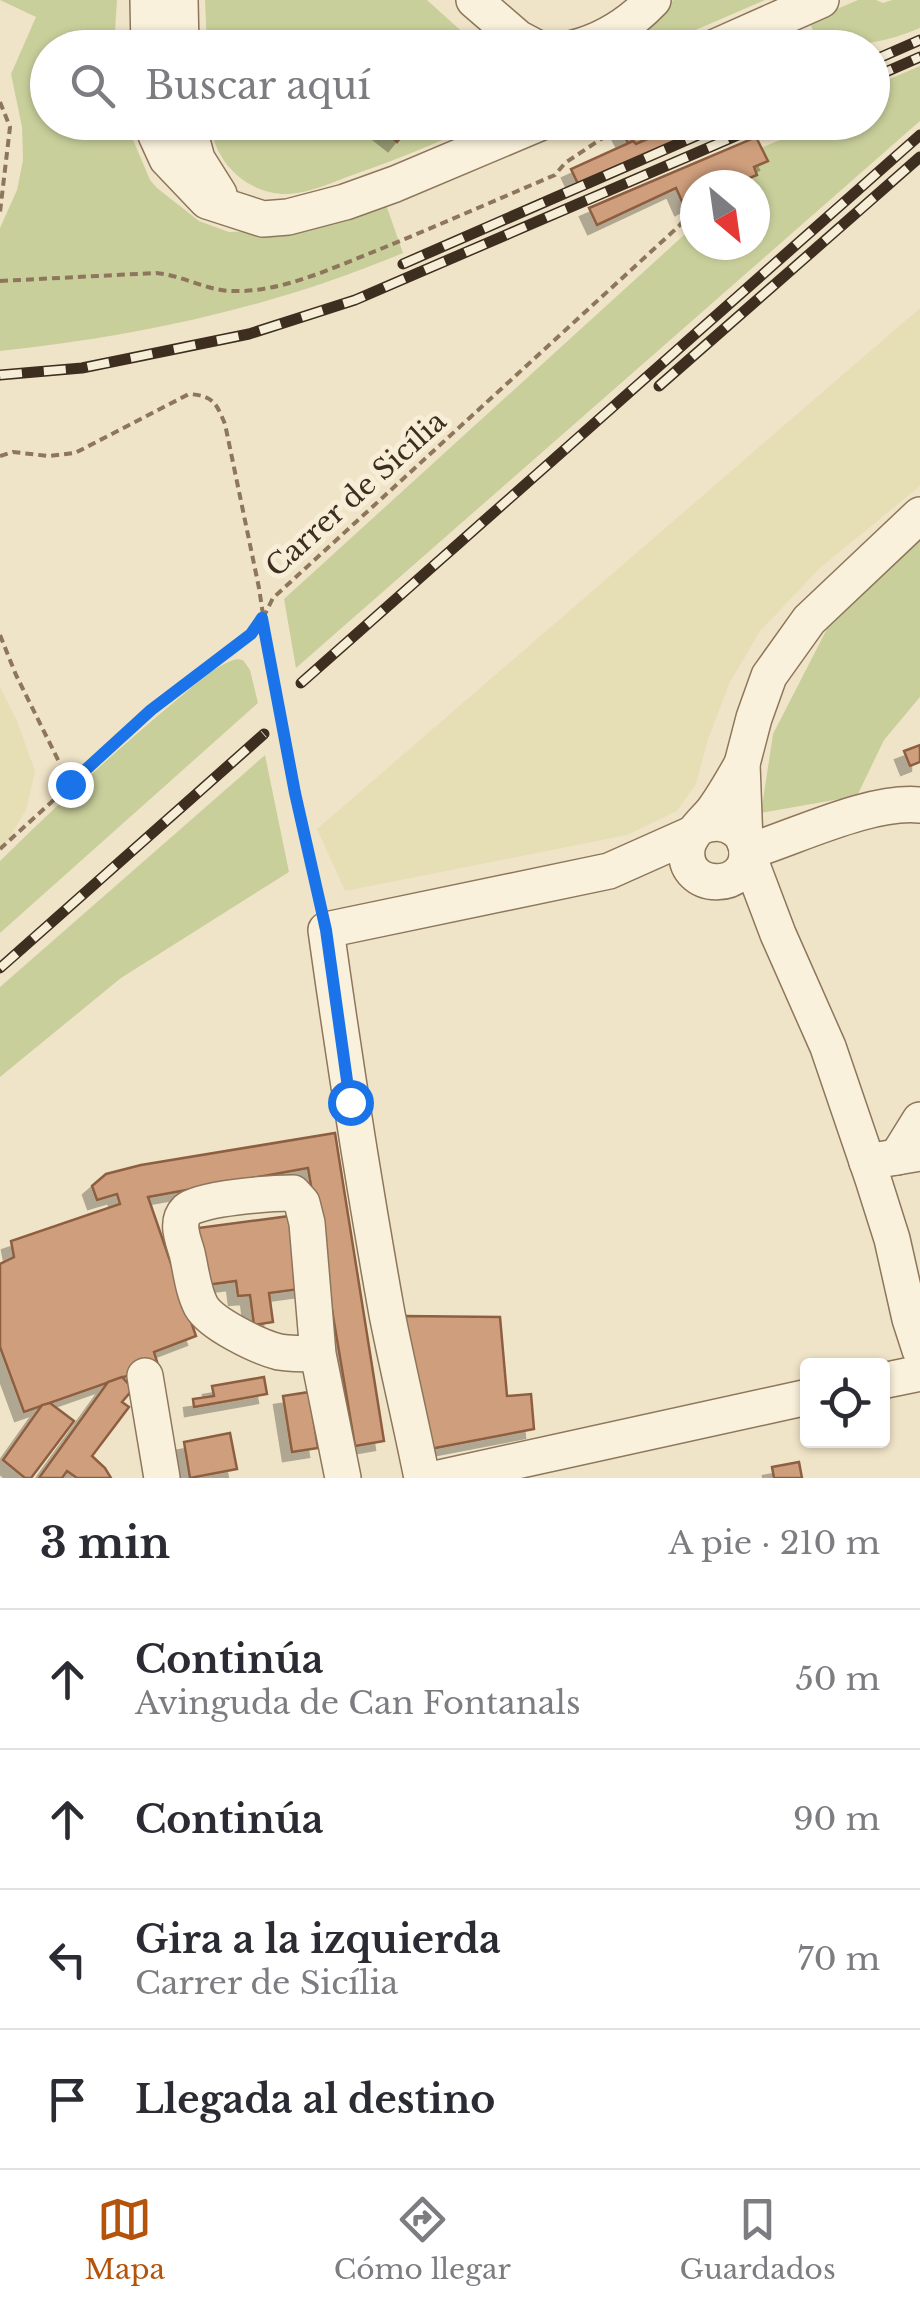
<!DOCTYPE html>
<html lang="es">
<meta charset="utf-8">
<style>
:root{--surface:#fff;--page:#f2f2f3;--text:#2b2b33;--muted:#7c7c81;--line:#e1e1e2;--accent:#b45309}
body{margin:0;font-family:"Libre Baskerville",serif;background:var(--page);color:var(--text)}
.controls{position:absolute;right:30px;bottom:30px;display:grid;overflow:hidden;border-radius:10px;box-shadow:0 2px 8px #0004}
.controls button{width:90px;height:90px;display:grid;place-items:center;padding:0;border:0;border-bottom:2px solid var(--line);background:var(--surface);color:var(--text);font:50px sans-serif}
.compass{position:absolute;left:680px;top:170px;width:90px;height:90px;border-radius:50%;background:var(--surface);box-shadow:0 2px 8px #0004;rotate:151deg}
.stop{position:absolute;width:30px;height:30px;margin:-22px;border:8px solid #1a73e8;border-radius:50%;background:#fff}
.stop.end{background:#1a73e8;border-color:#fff;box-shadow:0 2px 10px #0008}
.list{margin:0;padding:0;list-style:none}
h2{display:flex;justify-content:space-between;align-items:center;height:130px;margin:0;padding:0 40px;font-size:42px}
h2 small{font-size:32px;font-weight:400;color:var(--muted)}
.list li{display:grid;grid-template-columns:65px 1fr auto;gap:30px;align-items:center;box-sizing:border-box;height:140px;padding:0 40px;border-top:2px solid var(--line)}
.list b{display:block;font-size:38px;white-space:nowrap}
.list p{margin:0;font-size:32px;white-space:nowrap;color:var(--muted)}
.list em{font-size:32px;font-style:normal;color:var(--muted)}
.icon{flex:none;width:55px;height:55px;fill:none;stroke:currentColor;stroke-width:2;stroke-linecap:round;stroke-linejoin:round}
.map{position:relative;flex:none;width:920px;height:1478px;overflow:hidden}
.search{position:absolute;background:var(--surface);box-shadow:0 2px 8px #0004;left:30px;right:30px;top:30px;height:110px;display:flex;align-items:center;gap:25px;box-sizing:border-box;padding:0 35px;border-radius:55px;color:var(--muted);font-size:38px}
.sheet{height:690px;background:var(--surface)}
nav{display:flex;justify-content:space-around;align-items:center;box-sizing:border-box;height:140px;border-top:2px solid var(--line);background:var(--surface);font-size:28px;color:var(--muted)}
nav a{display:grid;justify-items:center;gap:5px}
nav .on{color:var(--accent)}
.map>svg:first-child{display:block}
.farmland{fill:#e6deb5}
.green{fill:#c9cf9b}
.building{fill:#cf9f7d;stroke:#8d5f41;stroke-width:2.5;filter:url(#shadow)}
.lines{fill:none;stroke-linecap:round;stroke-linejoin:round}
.minor-casing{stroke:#8d765c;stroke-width:38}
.path{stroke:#8d765c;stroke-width:4;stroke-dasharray:8 5;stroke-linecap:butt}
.minor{stroke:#faf1dc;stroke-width:35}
.rail-casing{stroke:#3d2e20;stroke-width:11}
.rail{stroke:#f7eed8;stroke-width:8;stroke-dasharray:22;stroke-linecap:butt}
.path-bridge{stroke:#8d765c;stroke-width:4;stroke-dasharray:8 5;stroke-linecap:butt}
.route{stroke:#1a73e8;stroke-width:12}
.labels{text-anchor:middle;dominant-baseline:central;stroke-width:10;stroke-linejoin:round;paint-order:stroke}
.street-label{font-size:28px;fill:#3d2e20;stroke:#f7eed8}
</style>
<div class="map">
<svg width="920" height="1478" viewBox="0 0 920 1478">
<defs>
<filter id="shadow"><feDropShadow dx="-9" dy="9" stdDeviation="0" flood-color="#0004"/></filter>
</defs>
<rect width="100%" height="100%" fill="#f0e4c8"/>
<g class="farmland">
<path d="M 920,308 L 920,486 L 820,568 L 760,631 L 730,682 L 708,739 L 696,784 L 677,811 L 627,835 L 345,891 L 317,829 Z"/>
<path d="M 0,687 L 17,721 L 35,771 L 26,810 L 8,840 L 0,849 Z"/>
</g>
<g class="green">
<path d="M 0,0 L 117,0 L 114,47 L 48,48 L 48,122 L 126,123 L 150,180 L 157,188 L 199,221 L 229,232 L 302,229 L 385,202 L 403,253 C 275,307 137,337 0,351 L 0,228 L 17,190 L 23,160 L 22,127 L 11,74 L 36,17 Z"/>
<path d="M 205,0 L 427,0 L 479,47 L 207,47 Z"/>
<path d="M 673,0 L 765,0 L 656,47 L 611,48 L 666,8 Z"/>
<path d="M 858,0 L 876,0 L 883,3 L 892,0 L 920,0 L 920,28 C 888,42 854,47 820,47 L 809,21 Z"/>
<path d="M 920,66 L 920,121 L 296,668 L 284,599 L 695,225 L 695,245 L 755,245 L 755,185 L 732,185 L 757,175 L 754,167 L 761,148 L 820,123 L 872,122 L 873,86 Z"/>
<path d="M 211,123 L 483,123 C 438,142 394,161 347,177 C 329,184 308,193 288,194 C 248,195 213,162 211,123 Z"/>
<path d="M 920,534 L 920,697 L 884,740 L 857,796 L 761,813 L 773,734 L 831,621 Z"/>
<path d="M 237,659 L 243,660 L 250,670 L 258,703 L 0,933 L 0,861 C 56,806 113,753 173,703 C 192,688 214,665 237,659 Z"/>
<path d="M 265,755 L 289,872 L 121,978 L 0,1077 L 0,987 Z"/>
</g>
<g class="building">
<path d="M 390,122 L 413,122 L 397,142 L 383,131 Z"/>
<path d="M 630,122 L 638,124 L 675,122 L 672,124 L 673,128 L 636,144 L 633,141 L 628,143 L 620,128 Z"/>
<path d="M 675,122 L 720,122 L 578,184 L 571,169 L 633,141 L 636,144 L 673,128 L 672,124 Z"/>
<path d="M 756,137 L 768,161 L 754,167 L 757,175 L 732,185 L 695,185 L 695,200 L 684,206 L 676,188 L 597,225 L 589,208 Z"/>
<path d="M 920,745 L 920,762 L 910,766 L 904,751 Z"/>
<path d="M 335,1133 L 384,1441 L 355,1446 L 308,1168 L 148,1197 L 196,1336 L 154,1352 L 158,1365 L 24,1412 L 0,1347 L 0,1264 L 14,1257 L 11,1241 L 120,1204 L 117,1194 L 97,1200 L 92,1186 L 106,1174 L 141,1165 Z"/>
<path d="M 297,1215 L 307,1288 L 269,1293 L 273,1322 L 254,1325 L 250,1295 L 238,1296 L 236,1281 L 206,1285 L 198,1228 Z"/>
<path d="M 403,1316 L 500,1317 L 507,1396 L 531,1394 L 534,1429 L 430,1449 Z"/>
<path d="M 122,1377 L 133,1389 L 122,1402 L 129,1407 L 92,1456 L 105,1468 L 111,1478 L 77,1478 L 67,1471 L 62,1478 L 39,1478 L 108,1382 Z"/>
<path d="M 264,1377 L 267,1394 L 194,1407 L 193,1399 L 214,1396 L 212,1386 Z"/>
<path d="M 309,1392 L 318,1448 L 292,1452 L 283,1396 Z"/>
<path d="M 50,1403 L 74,1421 L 31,1478 L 25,1478 L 3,1460 L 42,1405 Z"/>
<path d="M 230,1433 L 237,1469 L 190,1478 L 184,1442 Z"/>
<path d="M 799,1462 L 802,1478 L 774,1478 L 772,1467 Z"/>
</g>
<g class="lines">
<g class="minor-casing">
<g id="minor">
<path d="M 148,0 L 149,48"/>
<path d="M 180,0 L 181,48"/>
<path d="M 474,0 L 518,38 L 537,48"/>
<path d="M 574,48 C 605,40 631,23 653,0"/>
<path d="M 713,48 L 821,0"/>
<path d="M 155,122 L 156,135 L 167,159 L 207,201 L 263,219 L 288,217 L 345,202 L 395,184 L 542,122"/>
<path d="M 187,122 L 197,159 L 219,194"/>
<path d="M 700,827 C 712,822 725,821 736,830 C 743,835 746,842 747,850 C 750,893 682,892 687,849 C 689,834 704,822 713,811 C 724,796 733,780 742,764"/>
<path d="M 745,843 L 742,764 L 754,718 L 769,676 L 809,620 L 920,515"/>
<path d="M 747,852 L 778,934 L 828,1047 L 873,1179 L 892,1239 L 910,1319 L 920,1350"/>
<path d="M 747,852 C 796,837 870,800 920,805"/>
<path d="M 897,1157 L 920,1120"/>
<path d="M 867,1162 L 920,1153"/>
<path d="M 318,1354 C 305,1354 292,1354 279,1352 C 259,1347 211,1324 201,1306 C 193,1291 191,1270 187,1253 C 183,1239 175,1222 187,1210 C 200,1198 273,1193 293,1193 L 302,1203 L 307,1223 L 318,1354 L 343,1478"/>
<path d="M 145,1376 L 162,1478"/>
<path d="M 882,1381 L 920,1373"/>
<path d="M 422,1478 C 411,1423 398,1369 387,1314 C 364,1186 344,1058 326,930 L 609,871 L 692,834"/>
<path d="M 439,1478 L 808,1397"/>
</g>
</g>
<g class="path">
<path d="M 0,102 L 10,127 L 0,212"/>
<path d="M 0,281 L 156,273 C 182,275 205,290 231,291 C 281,293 332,268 378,250 C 437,226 496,200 555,175 L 565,163 L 610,133 L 616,122"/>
<path d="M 0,456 L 13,452 L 48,456 L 75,453 L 189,394 C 214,396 216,403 225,424 L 259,588 L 268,648"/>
<path d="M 0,635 L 16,675 L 70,784"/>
<path d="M 295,793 L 319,901"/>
<path d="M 0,849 L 151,711 L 251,633 L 261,622 L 273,598 L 679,226 L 695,206"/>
</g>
<use href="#minor" class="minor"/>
<g class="rail-casing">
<g id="rail">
<path d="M 872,61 L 920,40"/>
<path d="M 872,78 L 920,57"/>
<path d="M 403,264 L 728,122"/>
<path d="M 0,375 L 82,368 L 249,334 L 355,300 L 768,122"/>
<path d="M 659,386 L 920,157"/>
<path d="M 301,683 L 920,135"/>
<path d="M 0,968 L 264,734"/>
</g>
</g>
<use href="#rail" class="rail"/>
<path class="path-bridge" d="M 268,648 L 295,793"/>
</g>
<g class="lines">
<path class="route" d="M 70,784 L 151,710 L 251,634 L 262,618 L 295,793 L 326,930 L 350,1102"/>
</g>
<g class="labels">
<g class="street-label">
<text transform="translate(356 494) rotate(-42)">Carrer de Sicília</text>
</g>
</g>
</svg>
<div class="controls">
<button><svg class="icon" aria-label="locate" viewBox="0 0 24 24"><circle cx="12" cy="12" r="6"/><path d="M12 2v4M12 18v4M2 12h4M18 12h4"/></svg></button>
</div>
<svg class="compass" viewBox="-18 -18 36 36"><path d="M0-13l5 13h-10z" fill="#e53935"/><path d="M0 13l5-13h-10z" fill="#7c7c81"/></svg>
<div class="stop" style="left:350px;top:1102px"></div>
<div class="stop end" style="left:70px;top:784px"></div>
<div class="search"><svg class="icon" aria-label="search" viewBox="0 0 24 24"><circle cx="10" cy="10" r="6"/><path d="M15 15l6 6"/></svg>Buscar aquí</div>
</div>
<section class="sheet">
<h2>3 min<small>A pie · 210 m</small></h2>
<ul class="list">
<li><svg class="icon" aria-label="ahead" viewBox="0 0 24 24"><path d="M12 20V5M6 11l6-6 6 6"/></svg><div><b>Continúa</b><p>Avinguda de Can Fontanals</p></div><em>50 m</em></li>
<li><svg class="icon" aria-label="ahead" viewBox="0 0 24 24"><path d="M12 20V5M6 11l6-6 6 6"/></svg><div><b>Continúa</b></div><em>90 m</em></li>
<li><svg class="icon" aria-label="left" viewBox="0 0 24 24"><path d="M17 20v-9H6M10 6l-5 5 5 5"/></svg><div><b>Gira a la izquierda</b><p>Carrer de Sicília</p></div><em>70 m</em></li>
<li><svg class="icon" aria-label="arrive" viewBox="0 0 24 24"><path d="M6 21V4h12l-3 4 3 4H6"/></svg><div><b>Llegada al destino</b></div></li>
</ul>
</section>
<nav>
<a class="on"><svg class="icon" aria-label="map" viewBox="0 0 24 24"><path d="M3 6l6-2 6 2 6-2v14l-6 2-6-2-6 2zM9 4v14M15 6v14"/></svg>Mapa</a>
<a><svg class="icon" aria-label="directions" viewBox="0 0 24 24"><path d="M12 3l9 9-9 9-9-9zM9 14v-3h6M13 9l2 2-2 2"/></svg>Cómo llegar</a>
<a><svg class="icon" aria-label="saved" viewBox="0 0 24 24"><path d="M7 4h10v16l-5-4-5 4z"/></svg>Guardados</a>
</nav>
